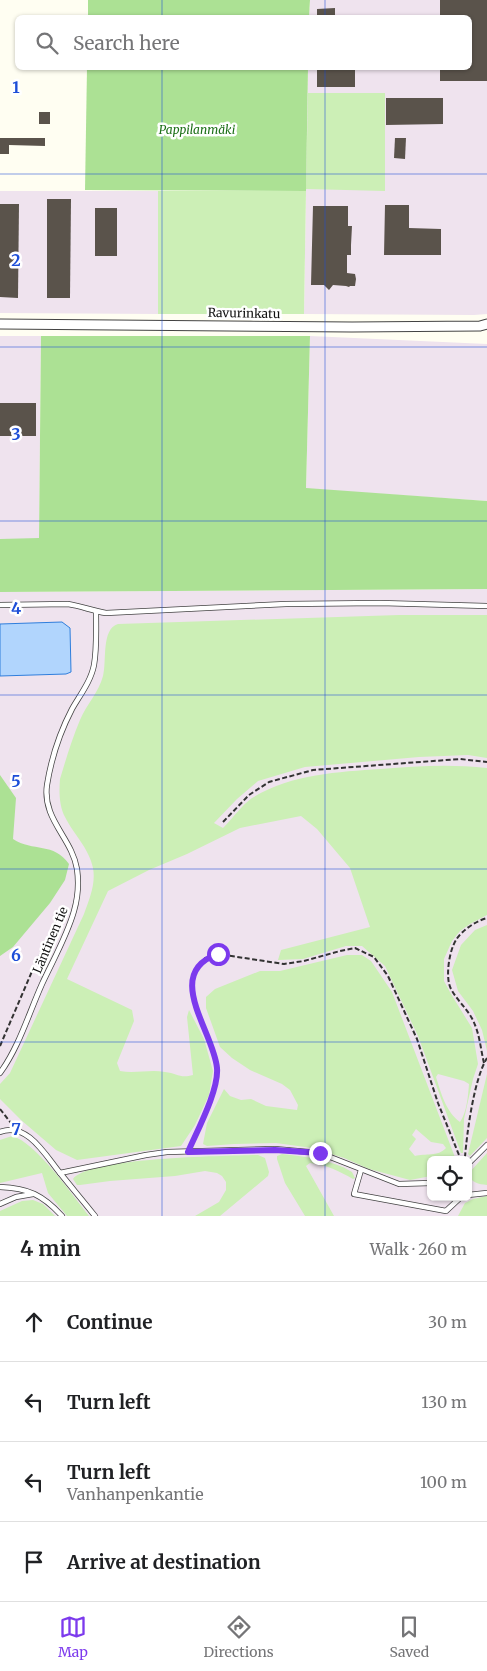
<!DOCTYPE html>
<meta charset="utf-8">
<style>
:root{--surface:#fff;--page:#f2f2f2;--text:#202124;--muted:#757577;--line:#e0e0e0;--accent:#7c3aed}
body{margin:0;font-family:Merriweather,serif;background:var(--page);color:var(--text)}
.controls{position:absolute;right:15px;bottom:15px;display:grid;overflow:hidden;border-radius:8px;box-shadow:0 1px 4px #0004}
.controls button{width:45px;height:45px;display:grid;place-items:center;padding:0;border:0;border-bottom:1px solid var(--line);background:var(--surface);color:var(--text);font:25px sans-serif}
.stop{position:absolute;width:15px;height:15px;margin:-11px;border:4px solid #7c3aed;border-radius:50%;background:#fff}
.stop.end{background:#7c3aed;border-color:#fff;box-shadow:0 1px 5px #0008}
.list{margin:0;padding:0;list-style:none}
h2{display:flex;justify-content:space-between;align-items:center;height:65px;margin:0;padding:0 20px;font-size:21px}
h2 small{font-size:16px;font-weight:400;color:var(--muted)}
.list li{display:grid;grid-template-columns:32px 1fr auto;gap:15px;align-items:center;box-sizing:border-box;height:80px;padding:0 20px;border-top:1px solid var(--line)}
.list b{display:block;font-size:19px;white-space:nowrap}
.list p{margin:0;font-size:16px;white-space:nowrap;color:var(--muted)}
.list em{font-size:16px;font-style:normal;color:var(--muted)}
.icon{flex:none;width:28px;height:28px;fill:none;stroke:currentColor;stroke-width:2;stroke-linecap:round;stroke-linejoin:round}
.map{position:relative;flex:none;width:487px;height:1216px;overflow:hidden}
.search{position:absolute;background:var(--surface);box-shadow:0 1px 4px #0004;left:15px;right:15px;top:15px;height:55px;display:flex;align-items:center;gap:12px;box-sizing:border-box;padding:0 18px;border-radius:8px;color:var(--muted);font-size:19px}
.sheet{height:385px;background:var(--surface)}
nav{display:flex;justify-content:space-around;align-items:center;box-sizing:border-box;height:70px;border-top:1px solid var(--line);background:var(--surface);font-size:14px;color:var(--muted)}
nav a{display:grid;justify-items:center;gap:2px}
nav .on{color:var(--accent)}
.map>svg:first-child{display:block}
.industrial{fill:#efe3ee;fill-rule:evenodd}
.green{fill:#ccefb6;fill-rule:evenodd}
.forest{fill:#ace194}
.water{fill:#b1d5fd;stroke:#2f7edc}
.building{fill:#5a534b}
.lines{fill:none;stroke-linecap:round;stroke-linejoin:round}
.lane-casing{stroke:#434343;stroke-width:6}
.street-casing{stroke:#434343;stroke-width:11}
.path{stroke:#323232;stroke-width:2;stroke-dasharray:5 2.5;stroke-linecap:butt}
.lane{stroke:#fff;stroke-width:4.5}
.street{stroke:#fff;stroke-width:9}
.route{stroke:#7c3aed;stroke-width:6}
.grid{fill:none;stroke:#1d4ed8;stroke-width:1;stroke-opacity:0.55}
.labels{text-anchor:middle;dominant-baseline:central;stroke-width:5;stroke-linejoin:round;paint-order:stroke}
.park-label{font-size:12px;font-style:italic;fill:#1d7018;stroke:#fff}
.street-label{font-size:12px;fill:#101010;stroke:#fff}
.grid-label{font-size:16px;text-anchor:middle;font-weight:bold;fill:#1d4ed8;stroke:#fff;stroke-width:5;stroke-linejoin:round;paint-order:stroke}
</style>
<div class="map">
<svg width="487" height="1216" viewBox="0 0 487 1216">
<rect width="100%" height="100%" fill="#fffef2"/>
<g class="industrial">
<path d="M 310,0 L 487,0 L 487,314 L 474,315 L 304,314 L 308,68 L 470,68 L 470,18 L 309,17 Z"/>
<path d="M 0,191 L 158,191 L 158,314 L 0,313 Z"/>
<path d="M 0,336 L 41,336 L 39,539 L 0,539 Z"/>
<path d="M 310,336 L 487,344 L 487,501 L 306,489 Z"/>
<path d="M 487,589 L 487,1216 L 0,1216 L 0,592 ZM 431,1160 L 468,1160 L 468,1197 L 431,1197 Z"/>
</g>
<g class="green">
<path d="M 308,93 L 385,93 L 385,191 L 306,189 Z"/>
<path d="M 158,191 L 306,191 L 304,314 L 158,314 Z"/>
<path d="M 399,615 L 487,615 L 487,758 L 468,755 L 419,757 L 305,767 L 258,781 L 237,799 L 214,823 L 223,828 C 232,819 241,806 252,798 C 291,774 337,772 381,769 C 417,766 451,764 487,768 L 487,915 L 470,924 L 460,931 L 452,941 L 444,959 L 444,981 L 451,994 L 472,1028 L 478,1064 L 473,1079 L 464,1119 L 463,1153 L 461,1153 L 418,1036 L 385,966 L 362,946 L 346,946 L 303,959 L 278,960 L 281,950 L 370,927 L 350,868 L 317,829 L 301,816 L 240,828 L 187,854 L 149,870 L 108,891 L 67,979 L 132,1010 L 134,1021 L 117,1063 L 120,1071 C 135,1074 150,1069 165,1072 C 177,1073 180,1079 193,1075 L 187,1017 L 189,1010 L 204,1039 L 213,1071 L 209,1095 L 195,1125 L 181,1146 L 77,1160 L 56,1150 L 21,1120 L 0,1099 L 0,1084 L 10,1073 L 84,914 C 89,900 96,884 93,868 C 89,848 74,835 65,817 C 59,806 59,791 60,779 C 66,759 72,739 80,720 C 86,705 99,692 103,676 C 107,661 101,629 118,624 ZM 438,1074 L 464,1081 L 469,1084 C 468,1096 467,1112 460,1122 C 446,1112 441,1093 436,1077 Z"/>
<path d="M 487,925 L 487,1051 L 482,1030 L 473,1011 L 458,991 L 452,970 L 461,945 L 475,930 Z"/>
<path d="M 347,955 L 362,955 L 371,961 L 392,992 L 456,1160 L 431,1160 L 431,1176 L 410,1180 L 369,1169 L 344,1158 L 312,1148 L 276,1143 L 234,1144 L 207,1146 L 203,1144 L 207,1123 L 224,1089 L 230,1096 L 241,1100 L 251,1099 L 266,1106 L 297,1110 L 298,1105 L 290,1090 L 282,1084 L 250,1070 L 232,1058 L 220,1047 L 206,1008 L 206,997 L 215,989 L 260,971 L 280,971 ZM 416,1129 L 431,1142 L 443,1144 L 446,1148 C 438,1157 425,1153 415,1156 L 409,1149 L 416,1139 L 412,1135 Z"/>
<path d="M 487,1074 L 487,1138 L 470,1156 L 468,1154 Z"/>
<path d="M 12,1136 C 36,1142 73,1196 89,1216 L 67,1216 L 48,1193 L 42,1173 L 0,1183 L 0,1140 Z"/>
<path d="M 487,1153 L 487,1185 C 478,1184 472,1183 468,1174 Z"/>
<path d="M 282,1154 C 306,1157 331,1159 352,1172 L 355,1178 L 353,1179 C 339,1171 327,1165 310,1163 L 306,1166 L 334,1216 L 305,1216 L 285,1183 L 277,1159 L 277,1156 Z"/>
<path d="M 258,1155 L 265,1158 L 269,1172 L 268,1176 L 220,1216 L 195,1216 L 219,1202 L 226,1190 L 226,1182 L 222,1176 L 217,1173 L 205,1171 L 175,1176 L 110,1181 L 80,1185 L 77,1185 L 73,1179 C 89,1157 227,1156 258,1155 Z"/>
<path d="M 487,1196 L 487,1216 L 458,1216 L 465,1203 L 473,1199 Z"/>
<path d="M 33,1200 L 43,1204 L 55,1216 L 0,1216 L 0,1211 L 22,1201 Z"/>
</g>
<g class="forest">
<path d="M 88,0 L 310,0 L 309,17 L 88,17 Z"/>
<path d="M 87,68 L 308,68 L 306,191 L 85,190 Z"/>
<path d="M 41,336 L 310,336 L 306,488 L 487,501 L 487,589 L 0,592 L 0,539 L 39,538 Z"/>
<path d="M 0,775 L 16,798 L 13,839 C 33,852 54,842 69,864 L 65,880 L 50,903 L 13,947 L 0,956 Z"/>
</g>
<path class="water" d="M 62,622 L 70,628 L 71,672 L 66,674 L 0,676 L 0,624 Z"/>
<g class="building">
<path d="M 440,0 L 487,0 L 487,81 L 440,81 L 440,68 L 470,68 L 470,18 L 440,18 Z"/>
<path d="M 335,8 L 335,18 L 317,18 L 317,9 Z"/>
<rect x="317" y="68" width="38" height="19"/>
<path d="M 386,98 L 443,98 L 443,124 L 386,125 Z"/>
<rect x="39" y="112" width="11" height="12"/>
<path d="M 0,138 L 45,138 L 45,146 L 9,145 L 9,154 L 0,154 Z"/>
<path d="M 395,138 L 406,138 L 405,159 L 394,158 Z"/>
<path d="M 47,199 L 71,199 L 70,298 L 47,298 Z"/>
<path d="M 0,204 L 19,204 L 18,298 L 0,297 Z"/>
<path d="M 385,205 L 409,205 L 409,228 L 441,229 L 441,255 L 384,255 Z"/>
<path d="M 313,206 L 348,206 L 348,226 L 352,226 L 351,245 L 351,255 L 347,255 L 347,273 L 355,274 L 356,279 L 355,286 L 350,286 L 349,287 L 346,286 L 333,285 L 329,290 L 324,285 L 311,285 Z"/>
<rect x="95" y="208" width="22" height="48"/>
<rect x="0" y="403" width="36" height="33"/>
</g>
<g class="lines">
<g class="lane-casing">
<g id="lane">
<path d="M 0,605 L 68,604 C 81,606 93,611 106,613 L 286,604 L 380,603 L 487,606"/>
<path d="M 0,1073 C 19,1047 29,1013 42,984 C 53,960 67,936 74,911 C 78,897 79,883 77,869 C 72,838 42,819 47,785 C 51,760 60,732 72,709 C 80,695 91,681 94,665 C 97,648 96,629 96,612"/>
<path d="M 0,1132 C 27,1121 46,1156 60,1173 C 72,1188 84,1202 95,1216"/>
<path d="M 468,1164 L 487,1145"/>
<path d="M 361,1170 L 354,1194 L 446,1211 L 461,1197"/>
<path d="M 60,1173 L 146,1155 L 167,1152 L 275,1149 L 320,1153 L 399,1184 L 431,1183"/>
<path d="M 0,1187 C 28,1188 43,1195 62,1216"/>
<path d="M 468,1195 L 487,1193"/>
<path d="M 0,1204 L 16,1197 L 33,1194"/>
</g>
</g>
<g class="street-casing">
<path id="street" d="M 0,324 L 352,327 L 480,326 L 487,324"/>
</g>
<g class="path">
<path d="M 223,822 L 249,795 L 269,782 L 313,770 L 460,759 L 487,762"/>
<path d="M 0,1046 L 33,969 L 59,917"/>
<path d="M 484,1063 C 481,1051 480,1037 475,1025 C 470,1011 458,1002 451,989 C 445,978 449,951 456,940 C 462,930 476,921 487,918"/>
<path d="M 0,1109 L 11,1123"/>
<path d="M 191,1145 L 215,1087 L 217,1069 L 214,1055 L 194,999 L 192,983 L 197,968 L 205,958 L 218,954 L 284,964 L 304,961 L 340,951 L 355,948 L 374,957 L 388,976 L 417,1039 L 438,1103 L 461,1160"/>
<path d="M 465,1157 C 467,1132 474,1079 487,1058"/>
</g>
<use href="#lane" class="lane"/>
<use href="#street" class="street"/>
</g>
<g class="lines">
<path class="route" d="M 218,954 C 162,973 214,1032 217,1068 C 219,1090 197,1131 188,1152 L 275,1150 L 320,1153"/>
</g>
<path class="grid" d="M 162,0 L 162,18M 325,0 L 325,18M 162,68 L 162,1216M 325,68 L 325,1216M 0,174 L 487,174M 0,347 L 487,347M 0,521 L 487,521M 0,695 L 487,695M 0,869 L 487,869M 0,1042 L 487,1042"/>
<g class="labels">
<g class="park-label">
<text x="197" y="129">Pappilanmäki</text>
</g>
<g class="street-label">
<text transform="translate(244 313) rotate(1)">Ravurinkatu</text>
<text transform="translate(50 940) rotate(-67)">Läntinen tie</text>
</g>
</g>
<g class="grid-label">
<text x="16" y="93">1</text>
<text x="16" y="266">2</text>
<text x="16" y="440">3</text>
<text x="16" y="614">4</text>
<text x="16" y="787">5</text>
<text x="16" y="961">6</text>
<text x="16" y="1135">7</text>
</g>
</svg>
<div class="controls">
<button><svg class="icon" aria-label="locate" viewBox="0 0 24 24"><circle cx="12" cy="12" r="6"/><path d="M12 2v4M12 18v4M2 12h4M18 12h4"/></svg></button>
</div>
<div class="stop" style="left:218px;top:954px"></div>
<div class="stop end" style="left:320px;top:1153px"></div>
<div class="search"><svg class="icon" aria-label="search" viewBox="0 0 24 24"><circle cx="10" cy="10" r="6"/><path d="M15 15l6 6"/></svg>Search here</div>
</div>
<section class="sheet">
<h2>4 min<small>Walk · 260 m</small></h2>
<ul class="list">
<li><svg class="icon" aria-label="ahead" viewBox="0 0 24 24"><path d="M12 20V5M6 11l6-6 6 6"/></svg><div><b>Continue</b></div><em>30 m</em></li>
<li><svg class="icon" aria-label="left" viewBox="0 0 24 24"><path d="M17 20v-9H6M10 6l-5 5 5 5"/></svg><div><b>Turn left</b></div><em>130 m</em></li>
<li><svg class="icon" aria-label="left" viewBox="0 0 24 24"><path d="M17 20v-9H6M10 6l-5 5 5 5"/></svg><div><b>Turn left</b><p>Vanhanpenkantie</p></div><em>100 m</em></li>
<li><svg class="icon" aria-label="arrive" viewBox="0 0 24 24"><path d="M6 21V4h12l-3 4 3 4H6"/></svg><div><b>Arrive at destination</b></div></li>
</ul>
</section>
<nav>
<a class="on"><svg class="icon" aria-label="map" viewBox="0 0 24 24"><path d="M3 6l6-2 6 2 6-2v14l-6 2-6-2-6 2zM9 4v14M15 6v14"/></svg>Map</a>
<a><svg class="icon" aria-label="directions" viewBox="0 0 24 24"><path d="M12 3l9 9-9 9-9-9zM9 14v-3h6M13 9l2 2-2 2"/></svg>Directions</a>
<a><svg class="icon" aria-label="saved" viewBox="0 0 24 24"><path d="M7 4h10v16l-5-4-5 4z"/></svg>Saved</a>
</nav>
